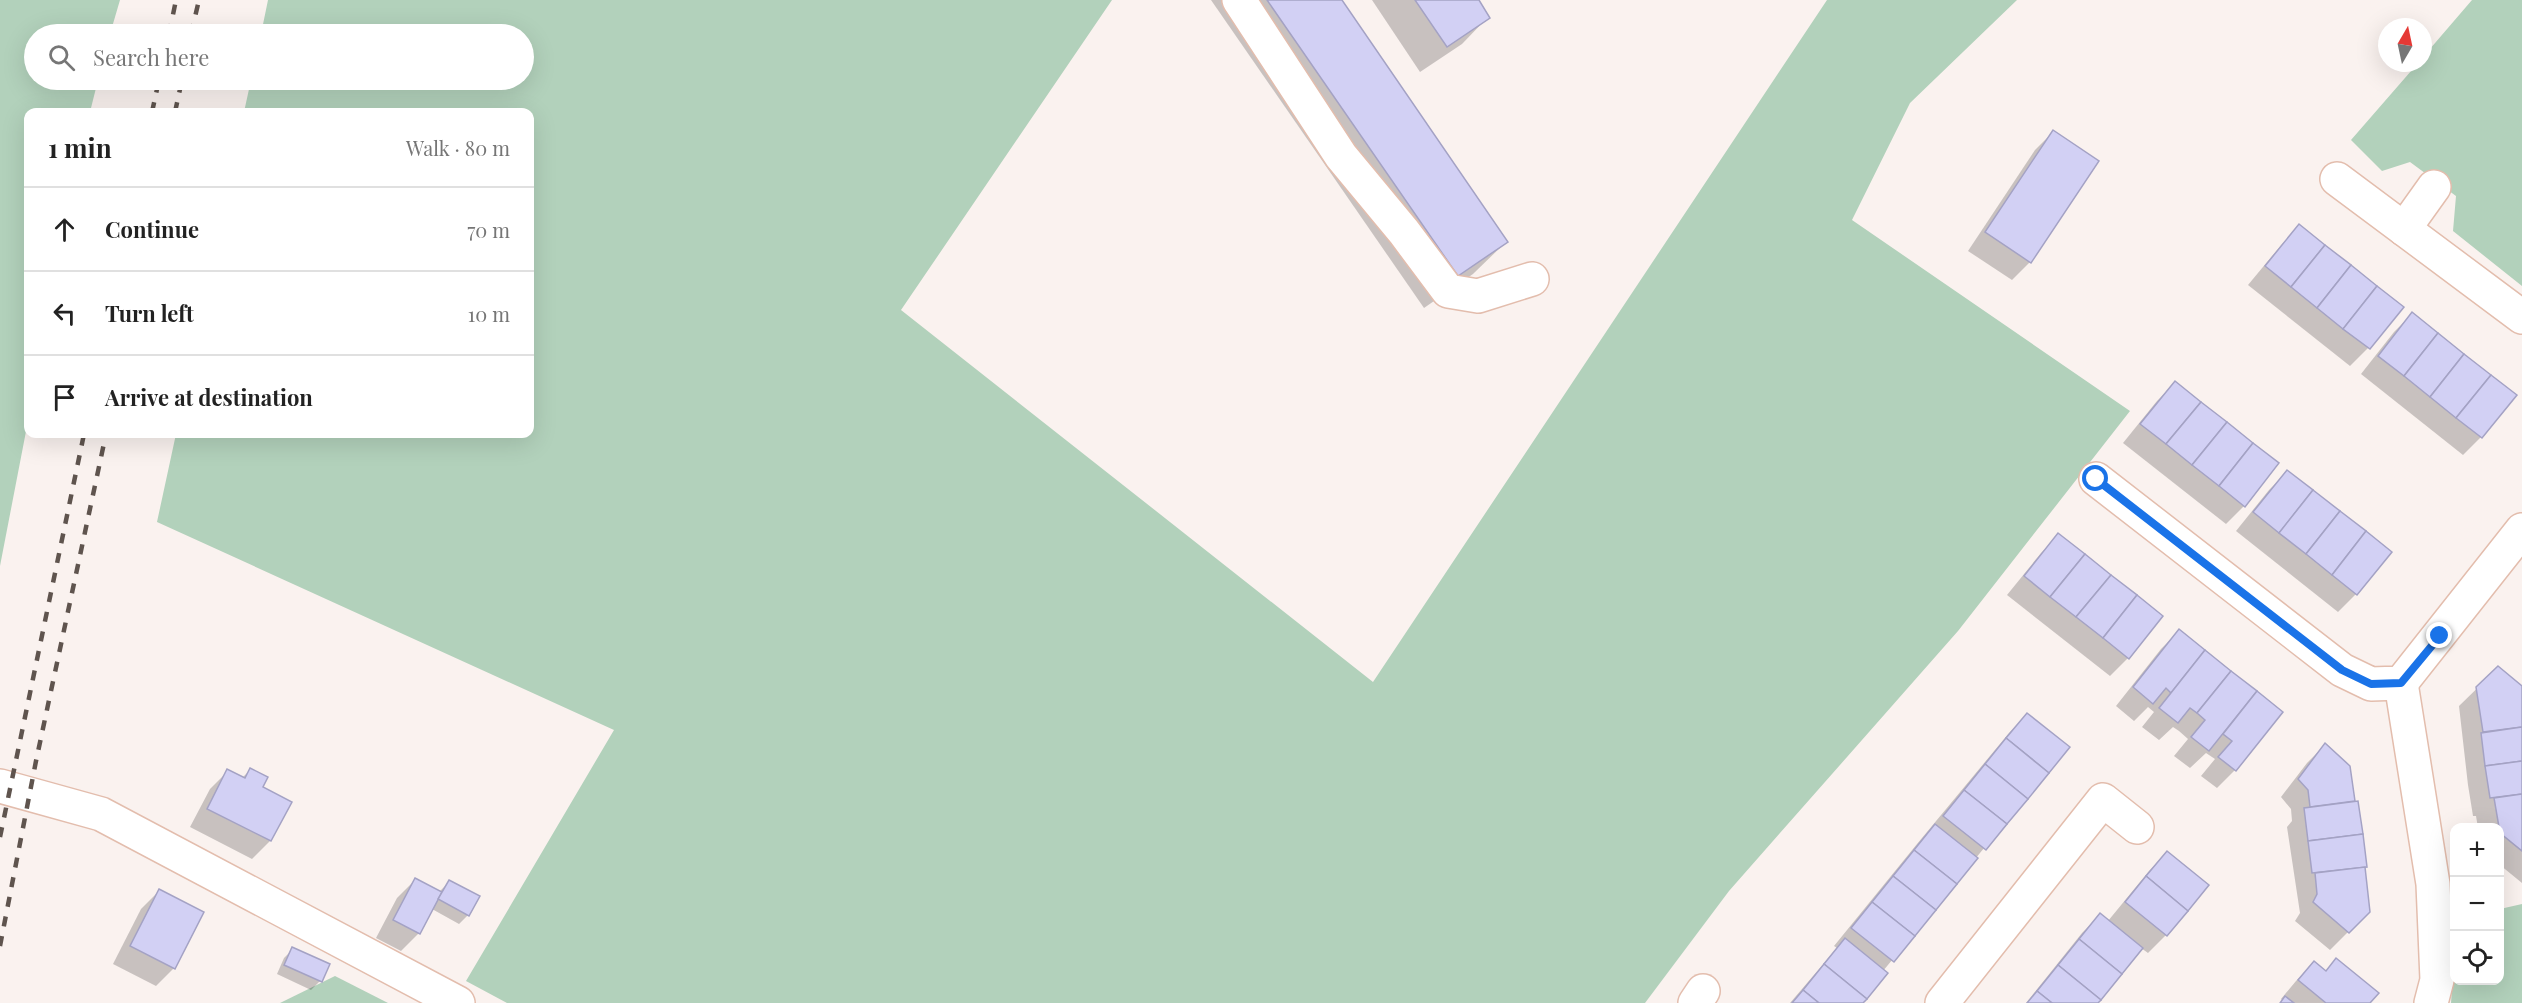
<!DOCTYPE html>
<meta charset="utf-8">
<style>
:root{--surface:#fff;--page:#f2f2f2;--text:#222;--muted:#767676;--line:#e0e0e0}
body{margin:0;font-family:"Playfair Display",serif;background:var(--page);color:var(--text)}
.controls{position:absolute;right:18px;bottom:18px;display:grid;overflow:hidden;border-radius:12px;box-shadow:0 6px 24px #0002}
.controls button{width:54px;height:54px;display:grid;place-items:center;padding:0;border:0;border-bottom:2px solid var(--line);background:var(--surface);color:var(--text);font:30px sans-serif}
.compass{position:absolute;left:2378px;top:18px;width:54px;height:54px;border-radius:50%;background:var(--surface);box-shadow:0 6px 24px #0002;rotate:9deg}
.stop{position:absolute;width:18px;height:18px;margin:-14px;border:4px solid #1a73e8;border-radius:50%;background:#fff}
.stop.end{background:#1a73e8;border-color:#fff;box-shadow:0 2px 6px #0008}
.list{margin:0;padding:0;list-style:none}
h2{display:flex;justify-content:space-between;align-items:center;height:78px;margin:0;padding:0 24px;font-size:26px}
h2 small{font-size:20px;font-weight:400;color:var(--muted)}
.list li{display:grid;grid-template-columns:39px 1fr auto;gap:18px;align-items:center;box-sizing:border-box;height:84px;padding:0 24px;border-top:2px solid var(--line)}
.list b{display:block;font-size:22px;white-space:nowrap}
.list em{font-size:20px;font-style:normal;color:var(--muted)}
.icon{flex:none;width:33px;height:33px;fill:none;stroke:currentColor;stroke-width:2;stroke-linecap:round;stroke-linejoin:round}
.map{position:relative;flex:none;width:2522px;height:1003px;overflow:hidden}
.search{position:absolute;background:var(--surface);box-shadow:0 6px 24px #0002;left:24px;top:24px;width:510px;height:66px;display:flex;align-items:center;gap:15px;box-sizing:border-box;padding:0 21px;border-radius:33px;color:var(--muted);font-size:22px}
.panel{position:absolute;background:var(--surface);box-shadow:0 6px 24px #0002;left:24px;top:108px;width:510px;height:330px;border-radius:12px}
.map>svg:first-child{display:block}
.green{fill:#b2d1bb}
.shadow{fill:#0003}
.building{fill:#d2d0f4;stroke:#a4a2c4;stroke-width:1.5}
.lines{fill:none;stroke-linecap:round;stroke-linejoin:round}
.minor-casing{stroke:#e3bdad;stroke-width:36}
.minor{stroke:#fff;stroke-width:33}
.rail{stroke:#5f544e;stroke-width:4.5;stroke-dasharray:10 10;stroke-linecap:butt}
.route{stroke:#1a73e8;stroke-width:8}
</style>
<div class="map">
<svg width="2522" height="1003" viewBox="0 0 2522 1003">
<rect width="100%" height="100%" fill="#faf2ef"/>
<g class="green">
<path d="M 0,0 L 120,0 L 110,34 L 34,34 L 34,80 L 98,80 L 90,112 L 28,112 L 28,421 L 0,566 Z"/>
<path d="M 268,0 L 1112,0 L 901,310 L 1373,682 L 1827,0 L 2017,0 L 1910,103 L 1852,220 L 2130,411 L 1958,631 L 1729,891 L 1645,1003 L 507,1003 L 466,981 L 614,730 L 157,522 L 176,434 L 530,434 L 530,112 L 244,112 L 251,80 L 524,80 L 524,34 L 261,34 Z"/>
<path d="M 2472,0 L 2522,0 L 2522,286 L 2453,231 L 2456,196 L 2410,162 L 2382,171 L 2351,140 L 2418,63 L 2423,63 L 2423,57 Z"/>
<path d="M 2522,904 L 2522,1003 L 2451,1003 L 2454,962 L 2454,980 L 2500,980 L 2500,909 Z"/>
<path d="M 335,976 L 388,1003 L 280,1003 Z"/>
</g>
<g class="shadow">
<path d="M 1211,0 L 1340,0 L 1507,241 L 1473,274 L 1424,308 Z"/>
<path d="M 1372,0 L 1477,0 L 1488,17 L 1462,44 L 1420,72 Z"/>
<path d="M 2053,132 L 2030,262 L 2012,280 L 1968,251 L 2035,150 Z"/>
<path d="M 2300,226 L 2401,307 L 2368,348 L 2350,366 L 2248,285 L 2282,244 Z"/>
<path d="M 2412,314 L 2481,437 L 2463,455 L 2361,374 L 2394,332 Z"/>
<path d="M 2175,383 L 2244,506 L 2226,524 L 2123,443 L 2157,401 Z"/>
<path d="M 2287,472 L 2356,594 L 2338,612 L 2236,531 L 2269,490 Z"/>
<path d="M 2059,535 L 2128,658 L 2110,676 L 2007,595 L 2041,553 Z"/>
<path d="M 2179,631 L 2281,712 L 2235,770 L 2217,788 L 2201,776 L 2215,759 L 2206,753 L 2190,768 L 2174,756 L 2188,739 L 2179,731 L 2173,727 L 2159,740 L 2142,727 L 2154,712 L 2148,707 L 2134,721 L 2116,706 L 2161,649 Z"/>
<path d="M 2498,668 L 2522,688 L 2522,883 L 2500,865 L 2500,828 L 2478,828 L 2476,816 L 2473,816 L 2468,785 L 2459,706 Z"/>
<path d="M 2027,715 L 2067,747 L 1883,971 L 1861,1003 L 1790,1003 L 1837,948 L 1834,946 L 1917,844 L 2009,733 Z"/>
<path d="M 2325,745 L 2349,767 L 2353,803 L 2350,930 L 2330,950 L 2295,921 L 2300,913 L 2287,827 L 2292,821 L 2291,809 L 2281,797 L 2307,763 Z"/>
<path d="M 251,769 L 261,788 L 290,802 L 270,841 L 252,859 L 190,827 L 210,789 L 228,771 L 242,778 Z"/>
<path d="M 2167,853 L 2166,935 L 2148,953 L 2141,948 L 2096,1003 L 2026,1003 L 2082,933 L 2100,915 L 2108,921 L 2149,871 Z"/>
<path d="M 415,880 L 439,892 L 449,882 L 468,915 L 459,924 L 432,909 L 419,933 L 401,951 L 376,938 L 397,898 Z"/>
<path d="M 159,891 L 174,968 L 156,986 L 113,964 L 141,909 Z"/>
<path d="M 293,949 L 320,981 L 311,990 L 277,974 L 284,958 Z"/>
<path d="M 2336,960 L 2369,1003 L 2281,1003 L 2283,1001 L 2281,999 L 2296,981 L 2314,963 L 2325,972 Z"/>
</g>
<g class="building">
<path d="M 1267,0 L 1342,0 L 1508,242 L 1458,276 Z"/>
<path d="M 1415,0 L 1479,0 L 1490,18 L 1447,47 Z"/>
<path d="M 2053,130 L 2099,161 L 2031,263 L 1985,232 Z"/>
<path d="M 2299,224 L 2325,245 L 2291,287 L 2265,266 Z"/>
<path d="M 2325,245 L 2351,265 L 2317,308 L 2291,287 Z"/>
<path d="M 2351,265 L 2377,286 L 2343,329 L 2317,308 Z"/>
<path d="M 2377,286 L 2404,307 L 2370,349 L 2343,329 Z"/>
<path d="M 2412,312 L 2438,333 L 2404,376 L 2378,356 Z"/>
<path d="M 2438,333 L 2464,354 L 2430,397 L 2404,376 Z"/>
<path d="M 2464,354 L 2491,375 L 2456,418 L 2430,397 Z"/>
<path d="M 2491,375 L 2517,395 L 2482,438 L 2456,418 Z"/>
<path d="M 2175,381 L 2201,402 L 2166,444 L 2140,424 Z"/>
<path d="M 2201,402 L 2227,422 L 2192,465 L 2166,444 Z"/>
<path d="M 2227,422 L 2253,443 L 2219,486 L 2192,465 Z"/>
<path d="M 2253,443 L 2279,463 L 2245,507 L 2219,486 Z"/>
<path d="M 2287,470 L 2313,490 L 2279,533 L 2253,512 Z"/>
<path d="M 2313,490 L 2340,511 L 2306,554 L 2279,533 Z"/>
<path d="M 2340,511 L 2366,531 L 2332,575 L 2306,554 Z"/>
<path d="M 2366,531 L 2392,552 L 2357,595 L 2332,575 Z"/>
<path d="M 2058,533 L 2085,554 L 2050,597 L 2024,576 Z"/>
<path d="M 2085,554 L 2111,575 L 2076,617 L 2050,597 Z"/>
<path d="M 2111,575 L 2137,595 L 2103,638 L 2076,617 Z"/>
<path d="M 2137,595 L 2163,616 L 2129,659 L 2103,638 Z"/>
<path d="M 2179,629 L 2205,650 L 2171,693 L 2166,688 L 2153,704 L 2133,687 Z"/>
<path d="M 2205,650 L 2231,671 L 2197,713 L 2190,708 L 2178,723 L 2159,708 Z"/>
<path d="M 2498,666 L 2522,686 L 2522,727 L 2483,732 L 2476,687 Z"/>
<path d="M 2231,671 L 2257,691 L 2209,751 L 2191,737 L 2205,720 L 2197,713 Z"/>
<path d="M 2257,691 L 2283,712 L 2236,771 L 2218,757 L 2232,741 L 2223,734 Z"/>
<path d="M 2027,713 L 2070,747 L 2049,773 L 2006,738 Z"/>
<path d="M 2522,727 L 2522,761 L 2485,766 L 2481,733 Z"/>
<path d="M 2006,738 L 2049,773 L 2028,799 L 1985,764 Z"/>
<path d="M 2325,743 L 2350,766 L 2355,801 L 2310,807 L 2308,790 L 2298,779 Z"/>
<path d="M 2522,761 L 2522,794 L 2490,798 L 2485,766 Z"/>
<path d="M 1985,764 L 2028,799 L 2007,824 L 1964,790 Z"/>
<path d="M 250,768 L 268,777 L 263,787 L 292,802 L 271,841 L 207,809 L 227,769 L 245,778 Z"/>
<path d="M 1964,790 L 2007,824 L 1986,850 L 1943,816 Z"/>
<path d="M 2522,794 L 2522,851 L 2500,833 L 2494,798 Z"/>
<path d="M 2358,801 L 2363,834 L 2308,841 L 2304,808 Z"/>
<path d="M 1935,824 L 1978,858 L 1957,884 L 1914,850 Z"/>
<path d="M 2363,834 L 2367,867 L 2312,873 L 2308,841 Z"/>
<path d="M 1914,850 L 1957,884 L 1936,910 L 1893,876 Z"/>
<path d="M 2167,851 L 2209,885 L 2188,911 L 2146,876 Z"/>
<path d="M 2365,867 L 2370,912 L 2349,933 L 2313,902 L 2317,894 L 2315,873 Z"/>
<path d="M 1893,876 L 1936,910 L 1915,936 L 1872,902 Z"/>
<path d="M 2146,876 L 2188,911 L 2167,936 L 2125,902 Z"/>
<path d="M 415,878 L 442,892 L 420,934 L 393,920 Z"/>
<path d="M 449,880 L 480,896 L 469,916 L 438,899 Z"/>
<path d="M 159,889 L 204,912 L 175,969 L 130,946 Z"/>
<path d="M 1872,902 L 1915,936 L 1894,962 L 1851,928 Z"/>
<path d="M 2100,913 L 2143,948 L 2122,974 L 2079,939 Z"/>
<path d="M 1845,938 L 1888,973 L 1867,999 L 1824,964 Z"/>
<path d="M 2079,939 L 2122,974 L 2101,1000 L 2058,965 Z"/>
<path d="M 292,947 L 330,964 L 322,982 L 284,965 Z"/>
<path d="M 2336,958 L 2379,993 L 2370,1003 L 2326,1003 L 2298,980 L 2314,961 L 2326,971 Z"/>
<path d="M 1824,964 L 1867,999 L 1863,1003 L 1819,1003 L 1803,990 Z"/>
<path d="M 2058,965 L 2101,1000 L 2098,1003 L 2052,1003 L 2037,991 Z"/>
<path d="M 1803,990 L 1819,1003 L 1792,1003 Z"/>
<path d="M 2037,991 L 2052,1003 L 2027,1003 Z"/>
<path d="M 2285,996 L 2294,1003 L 2280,1003 Z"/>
</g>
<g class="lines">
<g class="minor-casing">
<g id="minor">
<path d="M 1239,0 L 1341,156 L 1404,232 L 1448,291 L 1478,296 L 1532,279"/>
<path d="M 2337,179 L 2522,317"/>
<path d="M 2404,229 L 2434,187"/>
<path d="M 2096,479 L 2342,670 L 2371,684 L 2401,683 L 2522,530"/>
<path d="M 2401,683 L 2433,884 L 2437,980 L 2431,1003"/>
<path d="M 0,786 L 101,814 L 458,1003"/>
<path d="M 1695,1003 L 1703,991"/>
<path d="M 1942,1003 L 2103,800 L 2137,827"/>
</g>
</g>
<use href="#minor" class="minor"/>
<g class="rail">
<path d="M 169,34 L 176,0"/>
<path d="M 191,34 L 199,0"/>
<path d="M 152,112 L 159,80"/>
<path d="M 175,112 L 182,80"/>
<path d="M 0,837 L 84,434"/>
<path d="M 0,946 L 36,761 L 106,434"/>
</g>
</g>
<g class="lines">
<path class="route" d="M 2096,479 L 2342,670 L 2371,684 L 2401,683 L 2440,636"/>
</g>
</svg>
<div class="controls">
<button>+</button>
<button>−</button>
<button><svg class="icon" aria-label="locate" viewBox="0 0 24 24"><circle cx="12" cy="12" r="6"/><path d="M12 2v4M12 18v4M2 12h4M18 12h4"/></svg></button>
</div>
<svg class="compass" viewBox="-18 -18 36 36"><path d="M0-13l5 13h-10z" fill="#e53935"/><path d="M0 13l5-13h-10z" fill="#767676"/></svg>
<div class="stop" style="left:2096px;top:479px"></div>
<div class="stop end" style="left:2440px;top:636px"></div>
<div class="search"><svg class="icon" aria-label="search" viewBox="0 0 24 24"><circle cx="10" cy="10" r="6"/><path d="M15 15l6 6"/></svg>Search here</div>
<section class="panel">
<h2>1 min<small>Walk · 80 m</small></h2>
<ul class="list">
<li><svg class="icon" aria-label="ahead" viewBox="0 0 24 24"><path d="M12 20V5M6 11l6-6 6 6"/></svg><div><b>Continue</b></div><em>70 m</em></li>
<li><svg class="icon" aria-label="left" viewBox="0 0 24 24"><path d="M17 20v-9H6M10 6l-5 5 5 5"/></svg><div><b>Turn left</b></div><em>10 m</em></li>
<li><svg class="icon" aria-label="arrive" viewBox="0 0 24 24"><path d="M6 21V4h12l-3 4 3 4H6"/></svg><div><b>Arrive at destination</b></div></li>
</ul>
</section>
</div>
